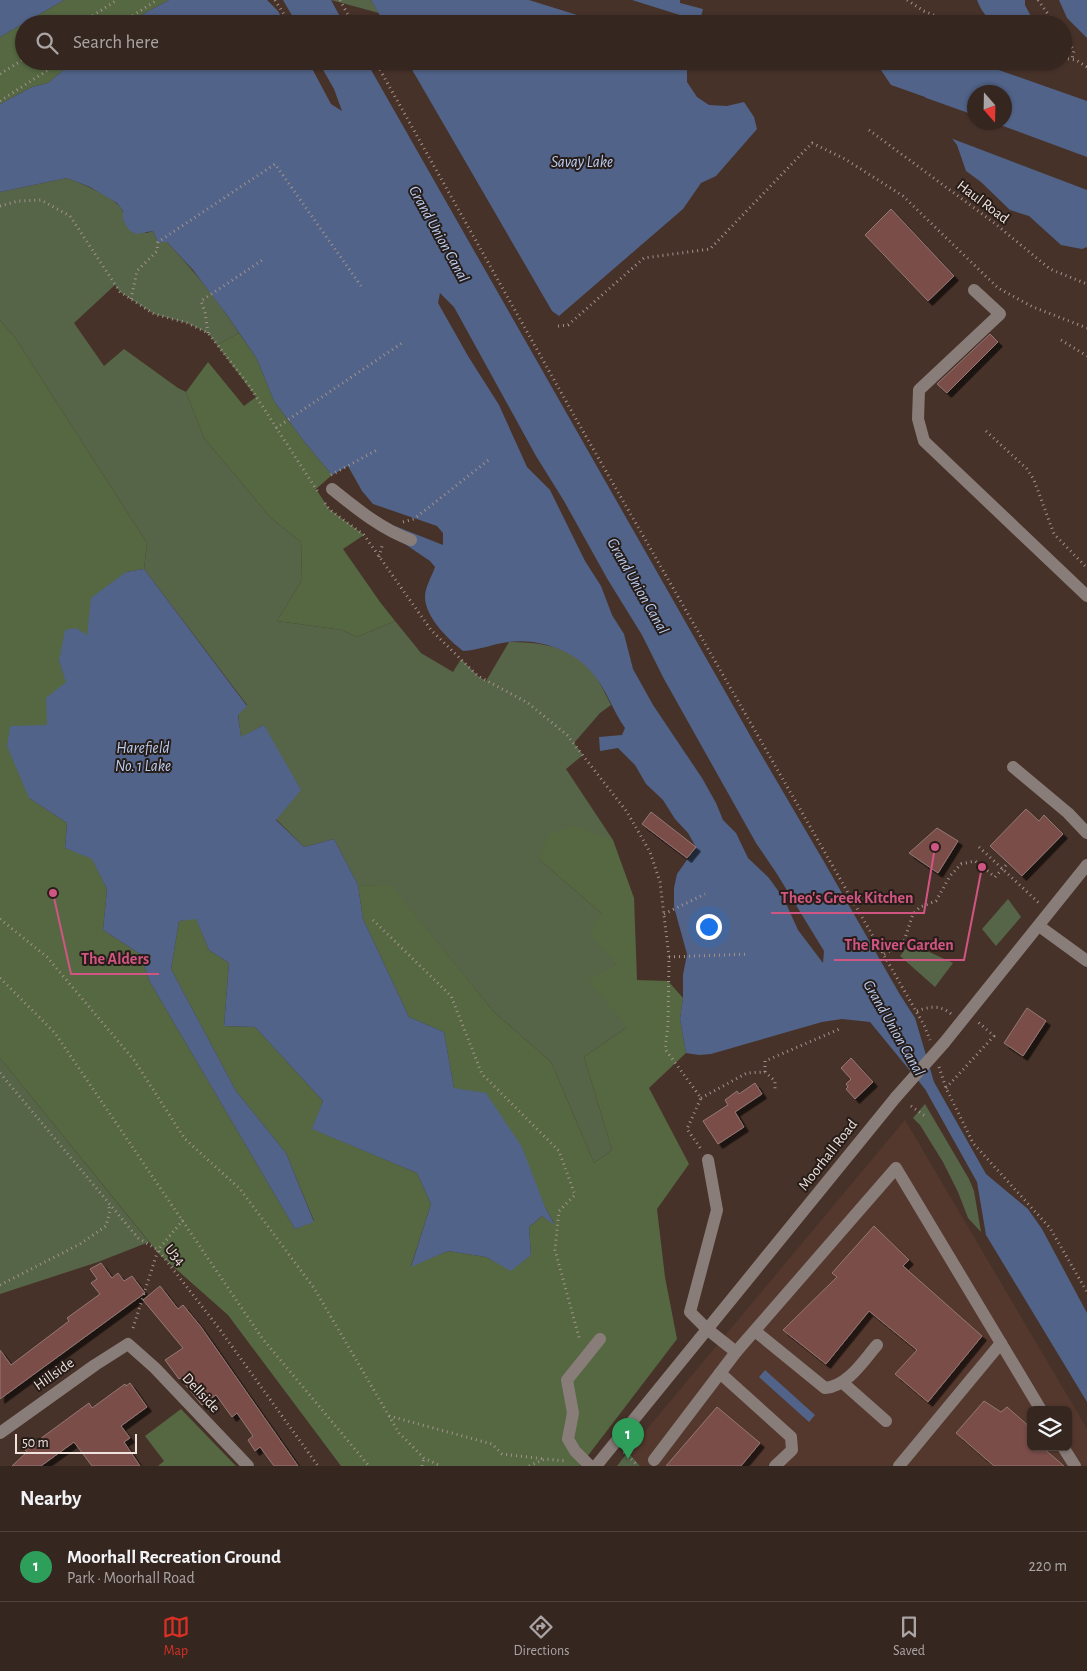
<!DOCTYPE html>
<meta charset="utf-8">
<style>
:root{--surface:#35261f;--page:#40322c;--text:#f1f3f6;--muted:#aaa5a4;--line:#4f433d;--accent:#d93025}
body{margin:0;font-family:"Alegreya Sans",sans-serif;background:var(--page);color:var(--text)}
.controls{position:absolute;right:15px;bottom:15px;display:grid;overflow:hidden;border-radius:8px;box-shadow:0 1px 4px #0004}
.controls button{width:45px;height:45px;display:grid;place-items:center;padding:0;border:0;border-bottom:1px solid var(--line);background:var(--surface);color:var(--text);font:25px sans-serif}
.compass{position:absolute;left:967px;top:85px;width:45px;height:45px;border-radius:50%;background:var(--surface);box-shadow:0 1px 4px #0004;rotate:160deg}
.scale{position:absolute;left:15px;bottom:12px;width:122px;box-sizing:border-box;padding-left:5px;border:2px solid #f0e2dd;border-top:0;font-size:14px;line-height:18px;white-space:nowrap;color:#f0e2dd;-webkit-text-stroke:4px #261c18;paint-order:stroke}
.you{position:absolute;left:708px;top:926px;width:18px;height:18px;margin:-12px;border:4px solid #fff;border-radius:50%;background:#1a73e8;box-shadow:0 0 0 8px #1a73e833}
.badge{display:grid;place-items:center;width:32px;height:32px;border-radius:50%;background:var(--accent);color:#fff;font-size:16px;font-weight:700}
.pin{position:absolute;translate:-50% -41px;filter:drop-shadow(0 1px 2px #0008)}
.pin::after{content:'';position:absolute;top:26px;width:18px;height:15px;background:inherit;clip-path:polygon(0 0,100% 0,50% 100%)}
.list{margin:0;padding:0;list-style:none}
h2{display:flex;justify-content:space-between;align-items:center;height:65px;margin:0;padding:0 20px;font-size:21px}
h2 small{font-size:16px;font-weight:400;color:var(--muted)}
.list li{display:grid;grid-template-columns:32px 1fr auto;gap:15px;align-items:center;box-sizing:border-box;height:70px;padding:0 20px;border-top:1px solid var(--line)}
.list b{display:block;font-size:19px;white-space:nowrap}
.list p{margin:0;font-size:16px;white-space:nowrap;color:var(--muted)}
.list em{font-size:16px;font-style:normal;color:var(--muted)}
.icon{flex:none;width:28px;height:28px;fill:none;stroke:currentColor;stroke-width:2;stroke-linecap:round;stroke-linejoin:round}
.map{position:relative;flex:none;width:1087px;height:1466px;overflow:hidden}
.search{position:absolute;background:var(--surface);box-shadow:0 1px 4px #0004;left:15px;right:15px;top:15px;height:55px;display:flex;align-items:center;gap:12px;box-sizing:border-box;padding:0 18px;border-radius:28px;color:var(--muted);font-size:19px}
.sheet{height:135px;background:var(--surface)}
nav{display:flex;justify-content:space-around;align-items:center;box-sizing:border-box;height:70px;border-top:1px solid var(--line);background:var(--surface);font-size:14px;color:var(--muted)}
nav a{display:grid;justify-items:center;gap:2px}
nav .on{color:var(--accent)}
.map>svg:first-child{display:block}
.built{fill:#54382d;fill-rule:evenodd}
.green{fill:#566448}
.forest{fill:#556842}
.water{fill:#516388;fill-rule:evenodd}
.pier{fill:#473229}
.building{fill:#7a4d48;stroke:#947875;filter:url(#shadow)}
.lines{fill:none;stroke-linecap:round;stroke-linejoin:round}
.path{stroke:#a4928c;stroke-width:3;stroke-dasharray:1 4;stroke-linecap:butt}
.minor{stroke:#897d7a;stroke-width:12}
.minor-bridge{stroke:#897d7a;stroke-width:12}
.labels{text-anchor:middle;dominant-baseline:central;stroke-width:4;stroke-linejoin:round;paint-order:stroke}
.street-label{font-size:15px;fill:#f0e2dd;stroke:#261c18}
.water-label{font-size:16px;font-style:italic;fill:#bbcff4;stroke:#261c18}
.leader{fill:none;stroke:#d05582;stroke-width:2}
.callout-dot{fill:#d05582;stroke:#261c18;stroke-width:2}
.callout-label{font-size:16px;text-anchor:middle;font-weight:bold;fill:#d05582;stroke:#261c18;stroke-width:4;stroke-linejoin:round;paint-order:stroke}
</style>
<div class="map">
<svg width="1087" height="1466" viewBox="0 0 1087 1466">
<defs>
<filter id="shadow"><feDropShadow dx="4.5" dy="4.5" stdDeviation="0" flood-color="#0009"/></filter>
</defs>
<rect width="100%" height="100%" fill="#473229"/>
<path class="built" d="M 905,1120 L 1087,1429 L 1087,1466 L 640,1466 L 628,1452 ZM 1031,1410 L 1068,1410 L 1068,1447 L 1031,1447 Z"/>
<g class="green">
<path d="M 331,0 L 371,0 L 379,13 Z"/>
<path d="M 67,178 C 80,183 119,198 123,212 C 124,215 123,217 123,220 L 146,233 L 153,231 L 158,242 L 167,242 C 193,270 218,300 239,333 L 217,345 L 208,333 L 187,323 L 154,314 L 120,292 L 115,285 L 74,323 L 104,366 L 124,349 L 178,388 L 186,392 L 204,438 L 271,518 L 301,542 L 302,580 L 277,621 L 342,630 L 357,637 L 395,621 L 421,653 L 453,672 L 461,659 L 478,676 L 486,681 L 509,642 C 535,642 563,645 584,662 C 596,673 604,691 611,705 L 600,713 L 574,743 L 583,755 L 566,769 L 613,840 L 596,840 L 539,859 L 601,913 L 616,965 L 627,1027 L 584,1057 L 612,1150 L 594,1163 L 551,1062 L 494,1012 L 392,887 L 358,885 L 334,839 L 304,847 L 276,819 L 264,725 L 241,738 L 238,714 L 247,705 L 144,569 L 147,543 L 16,339 L 0,320 L 0,192 Z"/>
<path d="M 1008,899 L 1021,917 L 996,946 L 982,929 Z"/>
<path d="M 910,943 L 953,963 L 935,987 L 900,956 Z"/>
<path d="M 0,1058 L 149,1242 L 98,1262 L 0,1294 Z"/>
<path d="M 925,1104 L 969,1179 L 974,1191 L 981,1232 L 968,1218 L 958,1192 L 943,1162 L 920,1125 L 913,1118 Z"/>
<path d="M 628,1452 L 640,1466 L 617,1466 Z"/>
</g>
<g class="forest">
<path d="M 64,0 L 169,0 L 125,24 L 24,24 L 24,61 L 74,61 L 48,83 L 32,87 L 0,104 L 0,37 Z"/>
<path d="M 0,320 L 16,339 L 147,543 L 144,569 L 126,572 L 88,636 L 59,661 L 67,682 L 48,725 L 29,798 L 67,823 L 65,848 L 92,858 L 107,889 L 103,930 L 140,954 L 150,982 L 295,1229 L 314,1221 L 286,1153 L 236,1091 L 171,969 L 179,921 L 196,918 L 209,950 L 229,963 L 224,1026 L 255,1027 L 323,1101 L 313,1129 L 417,1173 L 431,1204 L 411,1266 L 448,1251 L 486,1257 L 511,1270 L 531,1255 L 529,1227 L 542,1216 L 554,1223 L 545,1207 L 454,1088 L 444,1032 L 409,1017 L 363,919 L 358,885 L 392,886 L 494,1012 L 551,1062 L 594,1163 L 612,1150 L 584,1057 L 627,1027 L 588,981 L 616,964 L 590,935 L 601,913 L 539,859 L 549,834 L 575,826 L 613,840 L 634,898 L 637,980 L 668,981 L 683,998 L 680,1019 L 686,1053 L 649,1088 L 689,1164 L 657,1209 L 665,1277 L 677,1339 L 580,1466 L 341,1466 L 228,1315 L 159,1254 L 0,1058 Z"/>
<path d="M 239,333 L 257,359 L 274,401 L 303,440 L 332,475 L 316,489 L 329,509 L 364,535 L 343,549 L 380,602 L 395,621 L 357,637 L 342,630 L 277,621 L 302,580 L 301,542 L 271,518 L 204,438 L 186,392 L 208,362 L 244,406 L 256,397 L 217,345 Z"/>
<path d="M 181,1409 L 235,1465 L 236,1466 L 158,1466 L 164,1461 L 145,1436 Z"/>
</g>
<g class="water">
<path d="M 0,0 L 64,0 L 0,37 Z"/>
<path d="M 169,0 L 267,0 L 278,11 L 285,24 L 125,24 Z"/>
<path d="M 283,0 L 331,0 L 344,24 L 297,24 Z"/>
<path d="M 371,0 L 680,0 L 680,3 L 703,9 L 699,24 L 385,24 Z"/>
<path d="M 977,0 L 1025,0 L 1025,5 L 1035,24 C 1007,24 989,31 977,0 Z"/>
<path d="M 1059,0 L 1087,0 L 1087,38 L 1067,18 Z"/>
<path d="M 74,61 L 308,61 L 331,104 L 342,111 L 334,89 L 318,61 L 366,61 L 755,744 L 823,860 L 899,993 L 915,1018 L 934,1082 L 986,1174 L 1028,1209 L 1042,1229 L 1087,1313 L 1087,1402 L 986,1235 L 977,1182 L 925,1089 L 870,1022 L 842,1019 L 822,1022 L 711,1054 L 699,1055 L 686,1053 L 680,1019 L 683,998 L 683,975 L 687,954 L 674,907 L 674,888 L 677,874 L 696,847 L 688,833 L 675,819 L 663,800 L 646,784 L 635,765 L 618,748 L 600,751 L 599,737 L 622,735 L 625,728 C 613,711 607,691 594,675 C 575,650 539,638 508,642 C 493,644 479,650 463,651 C 449,640 425,617 425,597 C 425,587 432,576 435,567 L 430,561 L 393,536 L 395,526 L 443,545 L 443,533 L 437,526 L 373,504 L 362,491 L 348,466 L 332,475 L 303,440 L 274,401 L 257,359 L 227,315 L 193,270 L 167,242 L 158,242 L 153,231 L 136,234 L 129,230 L 123,220 L 123,211 L 117,203 L 90,187 L 67,178 L 0,192 L 0,104 L 32,87 L 48,83 ZM 440,293 L 454,307 L 536,456 L 564,501 L 608,580 L 642,635 L 664,679 L 756,843 L 777,874 L 824,951 L 823,963 L 798,930 L 784,899 L 769,878 L 748,858 L 736,833 L 723,820 L 716,803 L 702,778 L 653,705 L 633,669 L 624,634 L 612,615 L 601,586 L 585,561 L 550,490 L 527,467 L 499,405 L 468,356 L 438,303 Z"/>
<path d="M 407,61 L 687,61 L 687,82 L 697,97 L 709,105 L 727,106 L 744,102 L 754,117 L 757,129 L 716,176 L 701,183 L 683,209 L 559,316 L 552,311 Z"/>
<path d="M 875,61 L 973,61 L 1087,101 L 1087,247 L 1082,249 L 1061,245 L 1029,216 L 1010,210 L 981,182 L 966,171 L 957,145 L 951,137 L 933,128 L 925,97 L 891,85 ZM 974,92 L 1004,92 L 1004,122 L 974,122 Z"/>
<path d="M 144,569 L 247,706 L 238,715 L 241,737 L 264,725 L 301,790 L 276,820 L 304,847 L 334,839 L 358,885 L 363,919 L 409,1017 L 444,1032 L 454,1088 L 486,1093 L 522,1147 L 545,1207 L 555,1225 L 542,1216 L 529,1227 L 531,1255 L 511,1271 L 486,1257 L 448,1251 L 411,1267 L 431,1204 L 417,1173 L 312,1129 L 323,1101 L 255,1027 L 224,1026 L 229,963 L 209,950 L 196,919 L 179,921 L 171,969 L 236,1091 L 286,1153 L 314,1222 L 295,1229 L 150,982 L 140,954 L 103,930 L 107,889 L 92,859 L 65,848 L 67,823 L 29,798 L 7,746 L 10,726 L 47,725 L 46,698 L 66,682 L 59,661 L 65,630 L 76,628 L 87,635 L 91,598 L 126,572 Z"/>
<path d="M 765,1370 L 815,1415 L 809,1422 L 759,1377 Z"/>
</g>
<g class="pier">
<path d="M 529,0 L 632,0 L 702,22 L 701,24 L 606,24 Z"/>
<path d="M 887,84 L 974,115 L 974,122 L 995,123 L 1087,157 L 1087,190 L 932,131 L 923,99 L 889,87 Z"/>
</g>
<g class="building">
<path d="M 891,209 L 954,276 L 928,301 L 865,235 Z"/>
<path d="M 990,334 L 998,342 L 947,393 L 937,384 Z"/>
<path d="M 1026,809 L 1039,821 L 1044,815 L 1063,834 L 1022,876 L 990,846 Z"/>
<path d="M 651,812 L 696,847 L 687,858 L 642,824 Z"/>
<path d="M 937,828 L 958,841 L 938,873 L 909,853 Z"/>
<path d="M 1027,1008 L 1046,1021 L 1023,1056 L 1004,1043 Z"/>
<path d="M 851,1058 L 873,1082 L 855,1099 L 846,1089 L 848,1087 L 846,1084 L 851,1079 L 841,1068 Z"/>
<path d="M 755,1083 L 762,1094 L 735,1112 L 744,1127 L 718,1144 L 703,1121 L 728,1105 L 725,1100 L 737,1091 L 739,1094 Z"/>
<path d="M 874,1226 L 909,1260 L 903,1266 L 982,1336 L 928,1402 L 895,1374 L 917,1350 L 869,1311 L 826,1364 L 783,1330 L 837,1277 L 832,1273 Z"/>
<path d="M 101,1263 L 112,1278 L 118,1273 L 124,1281 L 132,1276 L 145,1293 L 0,1399 L 0,1350 L 11,1365 L 69,1321 L 67,1318 L 100,1294 L 91,1283 L 97,1279 L 90,1269 Z"/>
<path d="M 160,1286 L 178,1309 L 183,1305 L 201,1327 L 298,1466 L 274,1466 L 260,1447 L 255,1451 L 248,1440 L 253,1436 L 237,1413 L 232,1417 L 216,1395 L 202,1405 L 180,1378 L 179,1379 L 165,1360 L 183,1348 L 143,1300 Z"/>
<path d="M 130,1383 L 147,1407 L 121,1426 L 130,1438 L 124,1442 L 140,1466 L 92,1466 L 74,1442 L 41,1466 L 12,1466 L 27,1452 L 25,1450 L 89,1403 L 92,1408 L 125,1384 L 126,1386 Z"/>
<path d="M 984,1401 L 1001,1412 L 1007,1407 L 1031,1428 L 1031,1447 L 1042,1447 L 1064,1466 L 994,1466 L 956,1433 Z"/>
<path d="M 717,1407 L 760,1443 L 741,1466 L 666,1466 Z"/>
</g>
<g class="lines">
<g class="path">
<path d="M 275,0 L 290,24"/>
<path d="M 340,0 L 353,24"/>
<path d="M 907,0 L 924,11 L 955,24"/>
<path d="M 1038,0 L 1055,24"/>
<path d="M 80,24 L 117,0"/>
<path d="M 120,24 L 157,0"/>
<path d="M 1063,35 L 1074,50 L 1072,59"/>
<path d="M 1063,58 L 1076,60 L 1087,67"/>
<path d="M 375,61 L 576,419 L 924,1025 L 930,1040"/>
<path d="M 0,74 L 24,59"/>
<path d="M 0,101 L 62,61"/>
<path d="M 869,130 L 993,222 L 1050,269 L 1087,284"/>
<path d="M 0,206 L 18,201 L 41,200 L 70,216 L 120,292 L 154,314 L 187,323 L 208,333 L 248,384 L 318,492"/>
<path d="M 131,299 L 137,271 L 157,251 L 158,242 L 275,164 L 361,286"/>
<path d="M 558,326 L 568,325 L 644,258 L 710,249 L 812,143 L 845,159 L 903,196 L 998,288 L 1033,307 L 1087,328"/>
<path d="M 208,333 L 205,312 L 201,301 L 264,259"/>
<path d="M 1061,340 L 1087,356"/>
<path d="M 276,428 L 402,343"/>
<path d="M 986,431 L 1027,469 L 1034,480 L 1054,534 L 1087,568"/>
<path d="M 331,475 L 377,450"/>
<path d="M 325,503 L 329,509 L 364,535 L 431,630 L 478,676 L 528,703 L 567,735 L 627,812 L 650,852 L 660,882 L 669,957 L 668,1025 L 665,1049 L 701,1098 L 687,1129 L 701,1149"/>
<path d="M 403,522 L 414,519 L 491,458"/>
<path d="M 379,557 L 383,543"/>
<path d="M 979,847 L 1040,904"/>
<path d="M 664,914 L 705,894"/>
<path d="M 0,919 L 47,957 L 134,1060 L 185,1139 L 240,1189 L 314,1288 L 399,1433 L 424,1458 L 441,1466"/>
<path d="M 373,920 L 451,996 L 482,1074 L 559,1151 L 575,1195 L 559,1211 L 555,1250 L 580,1341"/>
<path d="M 884,954 L 903,944 L 913,914 L 920,907 L 936,901 L 950,876 L 961,864 L 975,861 L 995,877 L 1008,863"/>
<path d="M 669,957 L 749,954"/>
<path d="M 0,978 L 55,1033 L 262,1338 L 369,1466"/>
<path d="M 917,1011 C 928,1007 940,1004 951,1014"/>
<path d="M 939,1067 L 946,1088 L 973,1143 L 1050,1228 L 1087,1292"/>
<path d="M 765,1072 L 765,1061 L 842,1028"/>
<path d="M 0,1073 L 138,1238 L 158,1250 L 218,1327 L 318,1466"/>
<path d="M 946,1088 L 994,1036 L 978,1022"/>
<path d="M 701,1098 L 747,1073 L 765,1072 L 775,1081 L 775,1091"/>
<path d="M 911,1106 L 925,1116"/>
<path d="M 0,1285 L 80,1244 L 106,1226 L 110,1211 L 108,1204"/>
<path d="M 133,1328 L 158,1250 L 183,1220"/>
<path d="M 389,1416 L 492,1444 L 502,1454 L 545,1459"/>
<path d="M 624,1452 L 638,1466"/>
<path d="M 422,1466 L 424,1458"/>
<path d="M 529,1466 L 545,1459 L 567,1461"/>
</g>
<g class="minor">
<path d="M 974,290 L 1000,314 L 919,390 L 918,419 L 924,441 L 1087,596"/>
<path d="M 332,489 C 357,509 381,529 411,540"/>
<path d="M 1013,767 L 1068,813 L 1087,833"/>
<path d="M 1039,926 L 1087,961"/>
<path d="M 944,1043 L 1087,865"/>
<path d="M 708,1160 L 717,1210 L 690,1312 L 707,1329 L 736,1352 L 896,1168 L 1041,1410"/>
<path d="M 755,1331 L 825,1388 C 848,1386 863,1361 877,1345"/>
<path d="M 720,1373 L 791,1437 L 792,1450 L 775,1466"/>
<path d="M 843,1383 L 886,1421"/>
<path d="M 0,1433 L 95,1365 L 128,1344 L 155,1368 L 248,1466"/>
<path d="M 1063,1447 L 1075,1466"/>
<path d="M 654,1460 L 736,1352"/>
<path d="M 590,1466 L 575,1451 L 568,1439 L 573,1413 L 567,1380 L 600,1339"/>
<path d="M 596,1466 L 896,1097"/>
<path d="M 899,1466 L 1001,1343"/>
</g>
<path class="minor-bridge" d="M 896,1097 L 944,1043"/>
</g>
<g class="labels">
<g class="street-label">
<text transform="translate(983 202) rotate(37)">Haul Road</text>
<text transform="translate(828 1155) rotate(-52)">Moorhall Road</text>
<text transform="translate(175 1255) rotate(50)">U34</text>
<text transform="translate(54 1374) rotate(-35)">Hillside</text>
<text transform="translate(201 1393) rotate(47)">Dellside</text>
</g>
<g class="water-label">
<text x="582" y="162">Savay Lake</text>
<text transform="translate(439 234) rotate(61)">Grand Union Canal</text>
<text transform="translate(638 586) rotate(60)">Grand Union Canal</text>
<text x="143" y="748">Harefield<tspan x="143" dy="18">No. 1 Lake</tspan></text>
<text transform="translate(894 1028) rotate(60)">Grand Union Canal</text>
</g>
</g>
<path class="leader" d="M935 847L924 913H771M982 867L964 960H834M53 893L71 974H159"/>
<g class="callout-dot">
<circle cx="935" cy="847" r="5"/>
<circle cx="982" cy="867" r="5"/>
<circle cx="53" cy="893" r="5"/>
</g>
<g class="callout-label">
<text x="847" y="903">Theo's Greek Kitchen</text>
<text x="899" y="950">The River Garden</text>
<text x="115" y="964">The Alders</text>
</g>
</svg>
<div class="controls">
<button><svg class="icon" aria-label="layers" viewBox="0 0 24 24"><path d="M12 4l9 5-9 5-9-5zM3 14l9 5 9-5"/></svg></button>
</div>
<svg class="compass" viewBox="-18 -18 36 36"><path d="M0-13l5 13h-10z" fill="#e53935"/><path d="M0 13l5-13h-10z" fill="#aaa5a4"/></svg>
<div class="scale">50 m</div>
<div class="you"></div>
<div class="pin badge" style="left:628px;top:1459px;background:#2e9e5b">1</div>
<div class="search"><svg class="icon" aria-label="search" viewBox="0 0 24 24"><circle cx="10" cy="10" r="6"/><path d="M15 15l6 6"/></svg>Search here</div>
</div>
<section class="sheet">
<h2>Nearby<small></small></h2>
<ul class="list">
<li><span class="badge" style="background:#2e9e5b">1</span><div><b>Moorhall Recreation Ground</b><p>Park · Moorhall Road</p></div><em>220 m</em></li>
</ul>
</section>
<nav>
<a class="on"><svg class="icon" aria-label="map" viewBox="0 0 24 24"><path d="M3 6l6-2 6 2 6-2v14l-6 2-6-2-6 2zM9 4v14M15 6v14"/></svg>Map</a>
<a><svg class="icon" aria-label="directions" viewBox="0 0 24 24"><path d="M12 3l9 9-9 9-9-9zM9 14v-3h6M13 9l2 2-2 2"/></svg>Directions</a>
<a><svg class="icon" aria-label="saved" viewBox="0 0 24 24"><path d="M7 4h10v16l-5-4-5 4z"/></svg>Saved</a>
</nav>
